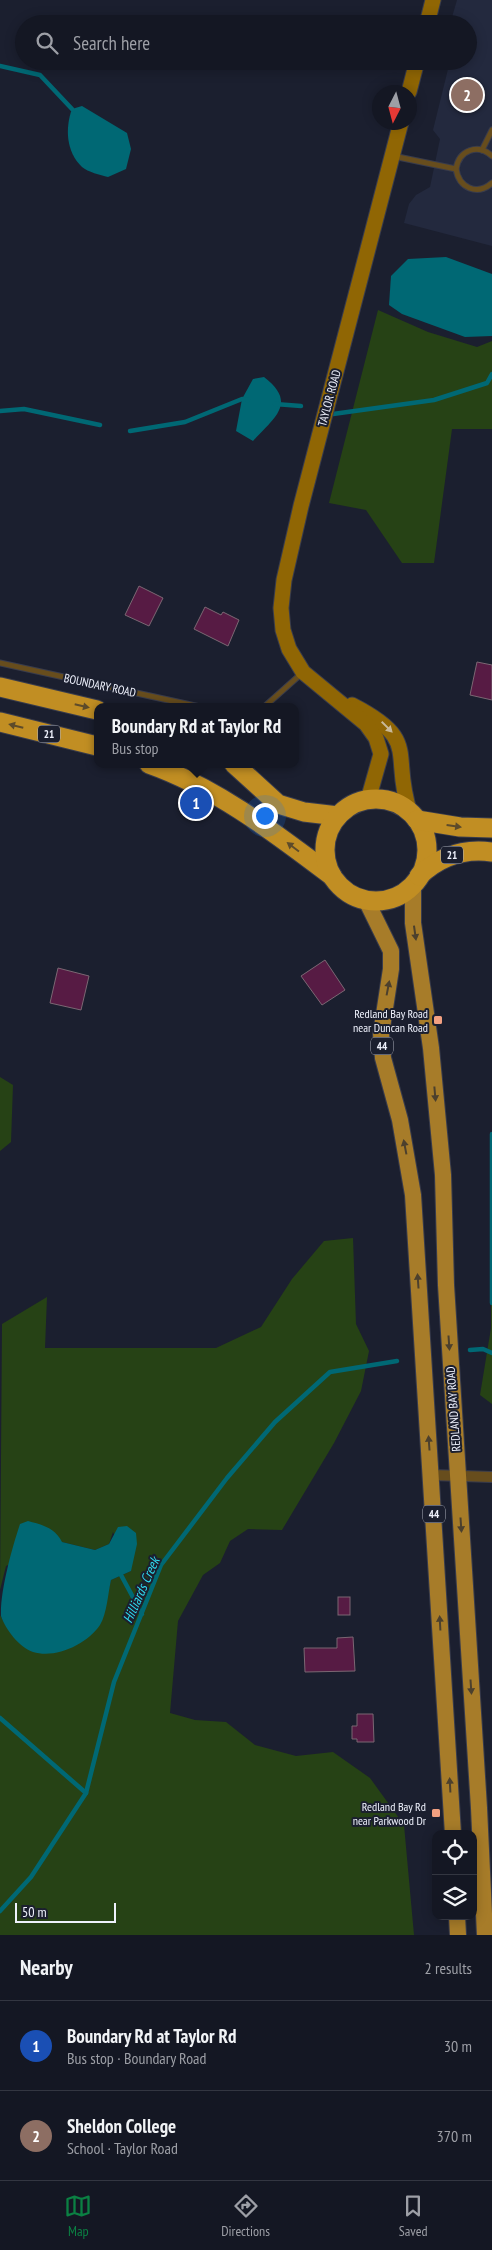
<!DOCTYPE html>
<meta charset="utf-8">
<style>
:root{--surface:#141723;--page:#1d202b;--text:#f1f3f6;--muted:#9d9fa6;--line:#333641;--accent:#0b8043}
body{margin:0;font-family:"PT Sans Narrow",sans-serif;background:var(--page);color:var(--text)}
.controls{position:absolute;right:15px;bottom:15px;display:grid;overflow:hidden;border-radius:10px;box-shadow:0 2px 12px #0003}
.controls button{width:45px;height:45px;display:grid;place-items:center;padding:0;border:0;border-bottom:1px solid var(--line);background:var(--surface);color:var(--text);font:25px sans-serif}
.compass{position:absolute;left:372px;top:85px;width:45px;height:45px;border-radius:50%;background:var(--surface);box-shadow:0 2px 12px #0003;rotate:186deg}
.scale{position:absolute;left:15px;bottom:12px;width:101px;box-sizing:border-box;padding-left:5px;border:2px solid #eef1fc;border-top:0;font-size:14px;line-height:18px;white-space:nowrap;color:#eef1fc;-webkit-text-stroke:4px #1b1f2f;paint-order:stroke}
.you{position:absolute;left:264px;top:815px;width:18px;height:18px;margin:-12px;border:4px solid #fff;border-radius:50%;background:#1a73e8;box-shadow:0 0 0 8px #1a73e833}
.badge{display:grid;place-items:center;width:32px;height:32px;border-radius:50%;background:var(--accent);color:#fff;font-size:16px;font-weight:700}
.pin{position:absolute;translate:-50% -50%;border:2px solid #fff;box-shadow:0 1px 5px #0006}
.popup{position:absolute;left:94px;top:703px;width:205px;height:65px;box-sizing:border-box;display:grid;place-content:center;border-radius:10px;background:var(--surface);filter:drop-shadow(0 1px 4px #0005);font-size:16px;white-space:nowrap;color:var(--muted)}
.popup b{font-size:19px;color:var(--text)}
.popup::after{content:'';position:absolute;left:50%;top:100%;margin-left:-10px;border:10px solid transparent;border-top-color:var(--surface)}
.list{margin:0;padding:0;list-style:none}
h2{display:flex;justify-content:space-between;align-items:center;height:65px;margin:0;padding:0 20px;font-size:21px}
h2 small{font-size:16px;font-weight:400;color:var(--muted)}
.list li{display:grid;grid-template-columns:32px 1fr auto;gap:15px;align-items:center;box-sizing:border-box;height:90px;padding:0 20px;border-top:1px solid var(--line)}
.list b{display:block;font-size:19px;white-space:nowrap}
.list p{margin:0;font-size:16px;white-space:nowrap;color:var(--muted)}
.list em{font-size:16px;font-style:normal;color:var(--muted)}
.icon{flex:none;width:28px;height:28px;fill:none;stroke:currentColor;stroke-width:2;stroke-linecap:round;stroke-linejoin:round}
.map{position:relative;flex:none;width:492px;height:1935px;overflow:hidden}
.search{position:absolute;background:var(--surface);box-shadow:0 2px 12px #0003;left:15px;right:15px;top:15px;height:55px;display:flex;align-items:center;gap:12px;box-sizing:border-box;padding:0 18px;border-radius:28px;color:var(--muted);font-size:19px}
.sheet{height:245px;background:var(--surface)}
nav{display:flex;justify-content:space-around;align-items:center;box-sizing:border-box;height:70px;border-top:1px solid var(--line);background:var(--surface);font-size:14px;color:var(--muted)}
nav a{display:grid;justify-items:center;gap:2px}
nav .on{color:var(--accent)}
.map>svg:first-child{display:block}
.built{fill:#23293e}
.green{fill:#264215}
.water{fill:#006874}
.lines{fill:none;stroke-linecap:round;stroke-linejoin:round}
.stream{stroke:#006874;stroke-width:4.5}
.building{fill:#571b44;stroke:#7b6773}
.lane-casing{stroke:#393c4c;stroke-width:7}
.street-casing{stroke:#393c4c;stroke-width:12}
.secondary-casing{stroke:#393c4c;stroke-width:17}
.primary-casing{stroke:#393c4c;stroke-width:18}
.highway-casing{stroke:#393c4c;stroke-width:21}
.lane{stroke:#674d1d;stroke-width:5}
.street{stroke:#674d1d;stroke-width:10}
.secondary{stroke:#906604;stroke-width:15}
.primary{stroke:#a77c29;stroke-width:16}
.highway{stroke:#c18e23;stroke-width:19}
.oneway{fill:#5d4b2a}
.oneway2{fill:#c8b999}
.oneway3{fill:#4c402d}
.poi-dot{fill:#f2a081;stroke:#1b1f2f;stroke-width:2}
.labels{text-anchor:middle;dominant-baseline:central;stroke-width:4;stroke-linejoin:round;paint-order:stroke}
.shield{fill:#1b1f2f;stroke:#afb2be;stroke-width:1}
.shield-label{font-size:11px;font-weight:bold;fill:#eef1fc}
.street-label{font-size:12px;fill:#eef1fc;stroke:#1b1f2f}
.poi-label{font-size:12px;fill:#eef1fc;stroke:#1b1f2f;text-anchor:end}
.water-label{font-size:14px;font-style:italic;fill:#2fdaef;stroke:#1b1f2f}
</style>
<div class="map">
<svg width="492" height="1935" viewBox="0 0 492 1935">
<rect width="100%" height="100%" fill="#1b1f2f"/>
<path class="built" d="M 457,0 L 492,0 L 492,246 L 404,223 L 409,204 L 416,195 L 430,187 L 440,139 L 433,130 L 450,61 L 468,61 L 468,24 L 450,24 Z"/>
<g class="green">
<path d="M 378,310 L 428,332 L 477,347 L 492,341 L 492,429 L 452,429 L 434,563 L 402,563 L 366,510 L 329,503 Z"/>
<path d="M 0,1077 L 13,1085 L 11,1142 L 0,1151 Z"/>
<path d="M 353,1238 L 356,1324 L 369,1351 L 361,1391 L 334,1443 L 282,1530 L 248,1529 L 230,1541 L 220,1563 L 203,1575 L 178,1621 L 170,1713 L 195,1720 L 226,1722 L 255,1745 L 296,1756 L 333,1752 L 370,1778 L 404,1825 L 414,1935 L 0,1935 L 0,1615 C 8,1631 18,1641 33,1652 L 100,1624 L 111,1580 L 131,1571 L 113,1532 L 109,1544 L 95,1550 L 62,1542 L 6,1566 L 0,1590 L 2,1324 L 47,1297 L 45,1348 L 216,1348 L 261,1327 L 292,1279 L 324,1241 Z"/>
<path d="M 491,1295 L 492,1295 L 492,1404 L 480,1395 L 491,1328 Z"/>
</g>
<g class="water">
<path d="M 82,106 L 127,133 L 131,149 L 126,169 L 108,177 C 100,175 88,172 82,167 C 66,152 65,128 72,109 Z"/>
<path d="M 446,257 L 492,274 L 492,336 L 465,337 L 402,314 L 389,305 L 391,276 L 408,259 Z"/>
<path d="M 264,377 C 298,403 274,418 253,441 L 236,431 L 242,399 L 253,379 Z"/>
<path d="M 28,1521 C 43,1525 55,1528 62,1542 L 95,1550 L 109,1544 L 118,1527 L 127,1526 L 136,1533 L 137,1544 L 131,1571 L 111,1580 C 108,1593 107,1613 100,1625 C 87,1644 56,1659 33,1652 C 20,1648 5,1629 1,1616 C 0,1591 12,1548 20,1524 Z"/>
</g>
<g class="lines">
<g class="stream">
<path d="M 0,66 L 40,75 L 72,109"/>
<path d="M 275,404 L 301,406"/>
<path d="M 0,411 L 24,409 L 100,425"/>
<path d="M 333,414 L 434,400 L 487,383 L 492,374"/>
<path d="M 130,431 L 185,422 L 242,399 L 248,400"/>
<path d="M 492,1134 L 492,1303"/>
<path d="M 470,1350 L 483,1349 L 492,1353"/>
<path d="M 121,1575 L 142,1614"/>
<path d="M 0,1718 L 86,1793"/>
<path d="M 0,1911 L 31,1877 L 86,1793 L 114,1682 L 161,1565 L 227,1478 L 275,1422 L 330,1372 L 397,1361"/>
</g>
</g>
<g class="building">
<path d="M 139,586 L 163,598 L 149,626 L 125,615 Z"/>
<path d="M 205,607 L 221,615 L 223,612 L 239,620 L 228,646 L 194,629 Z"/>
<path d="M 477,662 L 492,665 L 492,700 L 470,695 Z"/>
<path d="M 325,960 L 345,990 L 322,1005 L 301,976 Z"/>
<path d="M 58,968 L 89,976 L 81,1010 L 50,1003 Z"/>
<rect x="338" y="1597" width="12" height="18"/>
<path d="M 353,1637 L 355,1671 L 305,1672 L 304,1648 L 337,1648 L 337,1638 Z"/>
<path d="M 357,1714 L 373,1714 L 374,1742 L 357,1742 L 357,1739 L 352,1739 L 352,1726 L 357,1726 Z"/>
</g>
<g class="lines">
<g class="lane-casing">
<g id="lane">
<path d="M 482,150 L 492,130"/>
<path d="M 393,156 L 456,169"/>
<path d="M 492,156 C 478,143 459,150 456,169 C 459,188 477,196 492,183"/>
<path d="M 0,663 L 200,707"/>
<path d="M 264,707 L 301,674"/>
</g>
</g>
<g class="street-casing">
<path id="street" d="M 432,1475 L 492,1477"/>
</g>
<g class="secondary-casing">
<g id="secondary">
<path d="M 427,24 L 433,0"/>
<path d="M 409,92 L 417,61"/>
<path d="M 352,705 C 422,741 390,753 410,813"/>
<path d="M 368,800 L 381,754 L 376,738 L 366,724 L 303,672 L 289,649 L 283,630 L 281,608 L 284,580 L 301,506 L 401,122"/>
</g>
</g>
<g class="primary-casing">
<g id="primary">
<path d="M 413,884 L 413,923 L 431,1048 L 443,1175 L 446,1285 L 479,1808 L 485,1935"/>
<path d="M 366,900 L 391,951 L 391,969 L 381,1034 L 383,1058 L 400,1120 L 413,1195 L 453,1834"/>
<path d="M 457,1916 L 458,1935"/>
</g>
</g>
<g class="highway-casing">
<g id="highway">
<path d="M 0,687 L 97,710"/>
<path d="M 0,722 L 97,746"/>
<path d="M 149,764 C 217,788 275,833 332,876"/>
<path d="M 234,764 L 278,804 L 304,812 L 338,816"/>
<circle cx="376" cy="850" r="51"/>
<path d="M 417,820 L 460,827 L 492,828"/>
<path d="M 419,876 C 439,857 464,848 492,852"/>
</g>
</g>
<use href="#lane" class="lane"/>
<use href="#street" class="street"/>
<use href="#secondary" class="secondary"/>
<use href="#primary" class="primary"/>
<use href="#highway" class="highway"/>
</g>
<defs><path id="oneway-solid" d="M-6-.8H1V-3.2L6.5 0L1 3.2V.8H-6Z" transform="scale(1.25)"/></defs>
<g class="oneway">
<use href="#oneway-solid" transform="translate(82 706) rotate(13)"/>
<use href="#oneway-solid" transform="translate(16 726) rotate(-166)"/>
<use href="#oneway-solid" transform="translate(454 826) rotate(8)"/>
<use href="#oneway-solid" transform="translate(293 847) rotate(-143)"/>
</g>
<use class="oneway2" href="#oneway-solid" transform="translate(387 727) rotate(45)"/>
<g class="oneway3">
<use href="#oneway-solid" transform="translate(415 933) rotate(82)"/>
<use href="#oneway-solid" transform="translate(388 988) rotate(-79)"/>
<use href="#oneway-solid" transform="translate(435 1094) rotate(85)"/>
<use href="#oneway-solid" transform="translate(405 1147) rotate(-101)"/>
<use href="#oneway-solid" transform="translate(418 1281) rotate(-94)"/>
<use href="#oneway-solid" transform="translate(449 1343) rotate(86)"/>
<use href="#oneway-solid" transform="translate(429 1443) rotate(-94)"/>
<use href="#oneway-solid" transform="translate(461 1525) rotate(86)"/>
<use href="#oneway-solid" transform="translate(440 1623) rotate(-93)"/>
<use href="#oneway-solid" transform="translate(471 1687) rotate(86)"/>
<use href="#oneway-solid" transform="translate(450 1785) rotate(-93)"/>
</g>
<g class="poi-dot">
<rect x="433" y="1015" width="10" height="10" rx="2.5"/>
<rect x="431" y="1808" width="10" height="10" rx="2.5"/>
</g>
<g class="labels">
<g class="shield">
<rect x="38" y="725.5" width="22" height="17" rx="4"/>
<rect x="441" y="846.5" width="22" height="17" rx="4"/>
<rect x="371" y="1037.5" width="22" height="17" rx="4"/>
<rect x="423" y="1505.5" width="22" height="17" rx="4"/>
</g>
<g class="shield-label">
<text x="49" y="734">21</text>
<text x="452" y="855">21</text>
<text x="382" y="1046">44</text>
<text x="434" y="1514">44</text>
</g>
<g class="street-label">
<text transform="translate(329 398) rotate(-75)">TAYLOR ROAD</text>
<text transform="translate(100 685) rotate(12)">BOUNDARY ROAD</text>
<text transform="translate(453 1409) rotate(-94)">REDLAND BAY ROAD</text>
</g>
<g class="poi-label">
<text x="428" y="1013">Redland Bay Road<tspan x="428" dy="14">near Duncan Road</tspan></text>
<text x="426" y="1806">Redland Bay Rd<tspan x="426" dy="14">near Parkwood Dr</tspan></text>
</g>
<g class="water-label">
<text transform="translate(141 1590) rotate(-66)">Hilliards Creek</text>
</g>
</g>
</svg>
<div class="controls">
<button><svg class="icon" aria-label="locate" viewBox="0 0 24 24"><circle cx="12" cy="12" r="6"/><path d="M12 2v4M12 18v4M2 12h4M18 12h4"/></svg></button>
<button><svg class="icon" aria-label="layers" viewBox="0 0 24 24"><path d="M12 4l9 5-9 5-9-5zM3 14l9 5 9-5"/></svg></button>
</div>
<svg class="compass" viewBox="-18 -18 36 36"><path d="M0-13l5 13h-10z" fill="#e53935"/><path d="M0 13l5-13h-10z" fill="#9d9fa6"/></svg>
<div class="scale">50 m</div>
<div class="you"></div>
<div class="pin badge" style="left:196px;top:803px;background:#1a4fb4">1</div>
<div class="popup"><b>Boundary Rd at Taylor Rd</b>Bus stop</div>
<div class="pin badge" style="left:467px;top:95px;background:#8d6e63">2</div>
<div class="search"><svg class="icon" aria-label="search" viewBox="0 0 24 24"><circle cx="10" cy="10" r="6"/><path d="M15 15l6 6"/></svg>Search here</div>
</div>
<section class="sheet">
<h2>Nearby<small>2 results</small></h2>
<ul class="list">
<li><span class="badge" style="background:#1a4fb4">1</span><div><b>Boundary Rd at Taylor Rd</b><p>Bus stop · Boundary Road</p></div><em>30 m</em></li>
<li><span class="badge" style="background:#8d6e63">2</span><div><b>Sheldon College</b><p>School · Taylor Road</p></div><em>370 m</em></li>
</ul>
</section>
<nav>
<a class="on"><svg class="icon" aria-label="map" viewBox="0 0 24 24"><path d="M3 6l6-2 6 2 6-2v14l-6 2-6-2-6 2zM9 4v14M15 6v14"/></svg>Map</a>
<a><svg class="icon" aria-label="directions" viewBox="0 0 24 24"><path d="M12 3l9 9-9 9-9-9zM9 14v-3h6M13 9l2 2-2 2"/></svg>Directions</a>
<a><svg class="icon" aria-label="saved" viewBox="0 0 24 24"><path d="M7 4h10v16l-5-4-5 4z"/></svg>Saved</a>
</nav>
